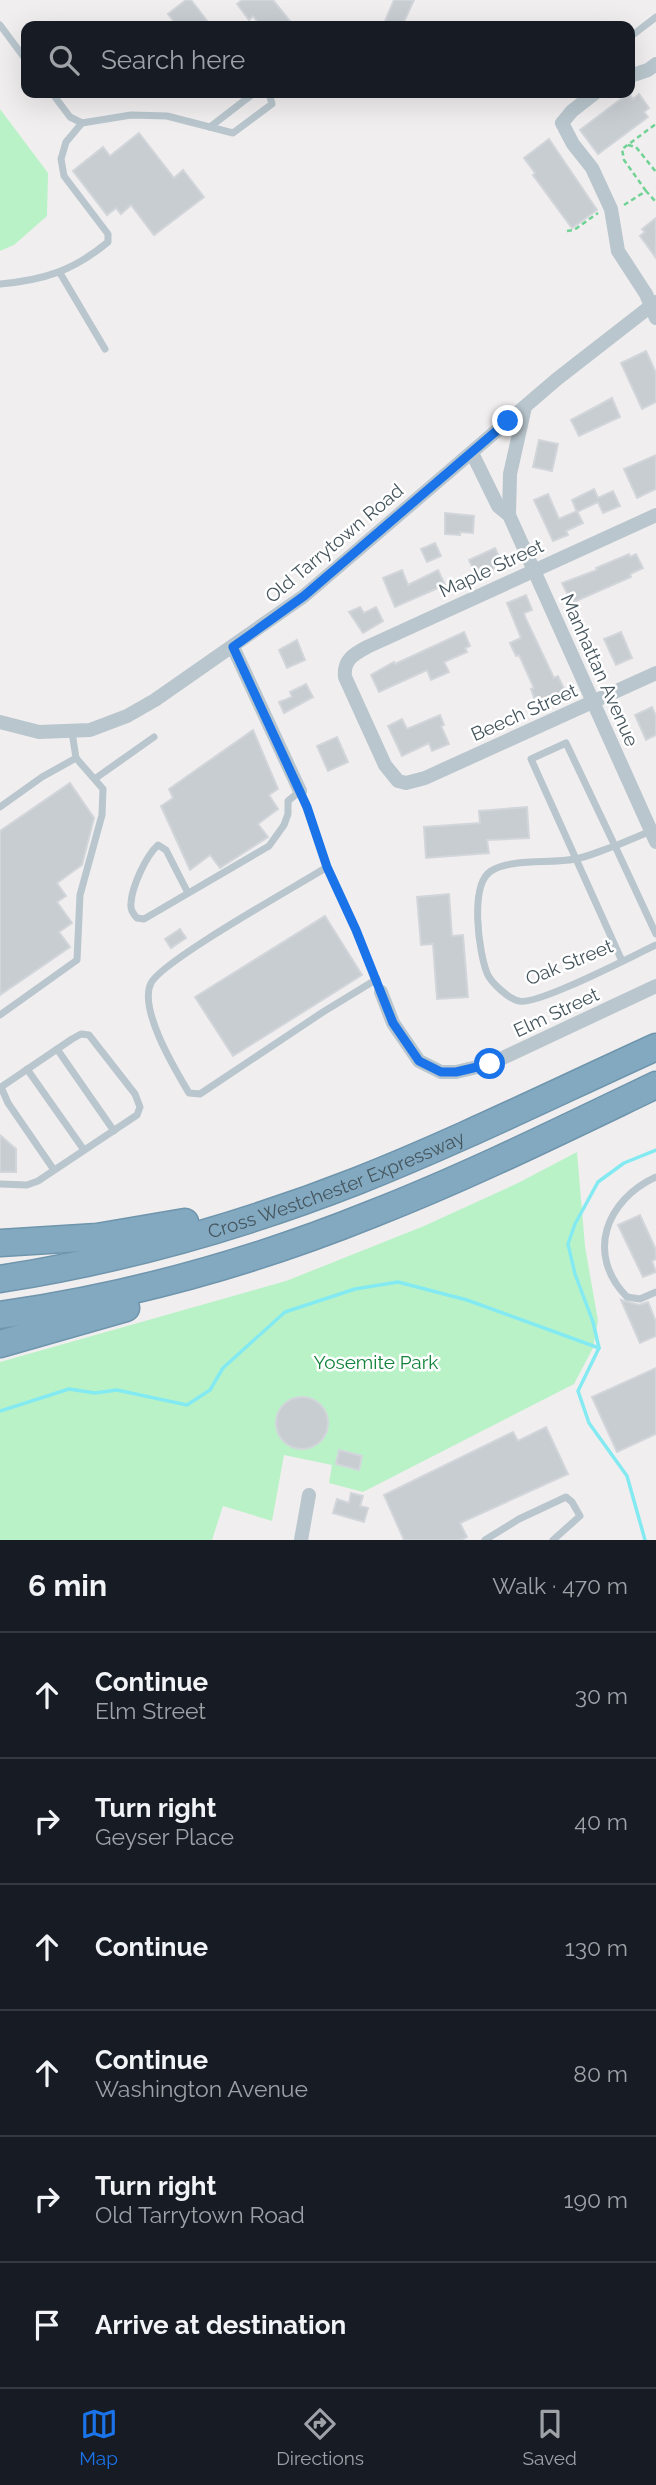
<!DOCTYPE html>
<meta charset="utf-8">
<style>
:root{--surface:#171b24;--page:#20242c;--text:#f1f3f6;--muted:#9ea1a6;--line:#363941;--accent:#1a73e8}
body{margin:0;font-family:Raleway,sans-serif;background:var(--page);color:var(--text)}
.stop{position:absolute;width:21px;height:21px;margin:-16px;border:5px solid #1a73e8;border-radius:50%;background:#fff}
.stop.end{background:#1a73e8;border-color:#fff;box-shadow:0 2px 7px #0008}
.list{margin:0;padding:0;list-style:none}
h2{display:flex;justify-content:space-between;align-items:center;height:91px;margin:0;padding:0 28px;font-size:30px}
h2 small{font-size:23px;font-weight:400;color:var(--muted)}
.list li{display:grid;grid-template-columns:46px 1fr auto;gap:21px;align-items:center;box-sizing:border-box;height:126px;padding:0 28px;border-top:2px solid var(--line)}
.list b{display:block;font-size:26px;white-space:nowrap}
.list p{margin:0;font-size:23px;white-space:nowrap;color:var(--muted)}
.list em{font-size:23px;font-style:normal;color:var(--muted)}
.icon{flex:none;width:38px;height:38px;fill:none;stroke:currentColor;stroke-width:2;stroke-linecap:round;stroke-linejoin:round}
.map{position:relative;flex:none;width:656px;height:1540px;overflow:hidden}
.search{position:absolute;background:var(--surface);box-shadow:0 7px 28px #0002;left:21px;right:21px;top:21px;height:77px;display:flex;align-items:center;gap:18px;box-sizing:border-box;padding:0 24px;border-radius:14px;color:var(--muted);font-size:26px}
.sheet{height:847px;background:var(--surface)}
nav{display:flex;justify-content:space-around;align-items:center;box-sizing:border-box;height:98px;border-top:2px solid var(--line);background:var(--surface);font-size:19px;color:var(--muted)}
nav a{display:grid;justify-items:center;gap:4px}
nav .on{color:var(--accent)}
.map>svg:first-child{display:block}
.green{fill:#baf2c8}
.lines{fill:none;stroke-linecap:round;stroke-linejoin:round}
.stream{stroke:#84eaf1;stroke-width:3.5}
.building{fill:#c8cdd2;stroke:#d2d6db;stroke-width:2}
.highway-casing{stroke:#6e95ac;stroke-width:29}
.path{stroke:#70d294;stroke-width:2.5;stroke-dasharray:5 3.5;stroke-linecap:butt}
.lane{stroke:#b9c6cd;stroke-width:7}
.street{stroke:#b9c6cd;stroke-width:14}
.highway{stroke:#83a9c1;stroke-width:26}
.route{stroke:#1a73e8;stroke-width:9}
.labels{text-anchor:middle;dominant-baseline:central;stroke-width:5;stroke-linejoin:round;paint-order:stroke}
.street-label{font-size:19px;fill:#45555d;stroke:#fff}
.park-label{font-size:19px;fill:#11833a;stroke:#fff}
</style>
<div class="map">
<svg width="656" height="1540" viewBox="0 0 656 1540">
<rect width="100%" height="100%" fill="#f1eeef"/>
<g class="green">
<path d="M 0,109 L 48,173 L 47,216 L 14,245 L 0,251 Z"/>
<path d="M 577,1152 L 585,1246 L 598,1321 L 593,1348 L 574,1384 L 363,1492 L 329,1483 L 332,1465 L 284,1455 L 272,1521 L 223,1506 L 212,1540 L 0,1540 L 0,1362 L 286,1281 L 424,1226 L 518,1183 Z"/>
</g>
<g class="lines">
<g class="stream">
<path d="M 0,1411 L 69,1389 L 95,1393 L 117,1390 L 187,1405 L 210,1390 L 223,1368 L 285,1312 L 355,1289 L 398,1282 L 467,1300 L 599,1348"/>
<path d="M 645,1540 L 627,1476 L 589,1423 L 578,1391 L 599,1348 L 593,1322 L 575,1274 L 568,1244 L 575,1224 L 598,1182 L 624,1163 L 656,1150"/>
</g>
</g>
<g class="building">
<path d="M 186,0 L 191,0 L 211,26 L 177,26 L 168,14 Z"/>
<path d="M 242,0 L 273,0 L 294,26 L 261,26 L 253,16 L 249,20 L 237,4 Z"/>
<path d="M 394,0 L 414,0 L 402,26 L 383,26 Z"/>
<path d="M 629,93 L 633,99 L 639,94 L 649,108 L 644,112 L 648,117 L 598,154 L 580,130 Z"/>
<path d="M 139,133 L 174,178 L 183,170 L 204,197 L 154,235 L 131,205 L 121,214 L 116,208 L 107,215 L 73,171 L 103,147 L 110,156 Z"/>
<path d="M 549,139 L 597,210 L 572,228 L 533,175 L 535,173 L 524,158 Z"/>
<path d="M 656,218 L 656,258 L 640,236 L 645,232 L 642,229 Z"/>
<path d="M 646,351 L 656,373 L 656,402 L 642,409 L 621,363 Z"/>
<path d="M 612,398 L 620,417 L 579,436 L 571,420 Z"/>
<path d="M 539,440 L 558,444 L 552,471 L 533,467 Z"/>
<path d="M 656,455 L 656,489 L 637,498 L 624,469 Z"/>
<path d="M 594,489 L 598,498 L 613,491 L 620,506 L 603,513 L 598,502 L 577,512 L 572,500 Z"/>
<path d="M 548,494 L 559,519 L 577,511 L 583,523 L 566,531 L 568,535 L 553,541 L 534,500 Z"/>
<path d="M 445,513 L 474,516 L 473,533 L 460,532 L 460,535 L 445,534 Z"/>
<path d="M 435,543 L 441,556 L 427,562 L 421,549 Z"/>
<path d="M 495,548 L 503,565 L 484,573 L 482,567 L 474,571 L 469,560 Z"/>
<path d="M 629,554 L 630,557 L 636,554 L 643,568 L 630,574 L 631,577 L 574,602 L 572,596 L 569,597 L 562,583 L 597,570 L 596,568 Z"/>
<path d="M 402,570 L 408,585 L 438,570 L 445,585 L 395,607 L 383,578 Z"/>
<path d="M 526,595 L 532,610 L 524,613 L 525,617 L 554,678 L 558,676 L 565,691 L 536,703 L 531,689 L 534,688 L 519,655 L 516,656 L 510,643 L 521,638 L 507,603 Z"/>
<path d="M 360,607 L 364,613 L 376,607 L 383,621 L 363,633 L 349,612 Z"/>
<path d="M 464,632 L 470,646 L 465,648 L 467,652 L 444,662 L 449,672 L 431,680 L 427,670 L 379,692 L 371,675 L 394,662 L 395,664 Z"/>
<path d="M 621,632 L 632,658 L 616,665 L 604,639 Z"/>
<path d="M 297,640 L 305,660 L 287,668 L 279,650 Z"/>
<path d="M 306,684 L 313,697 L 284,713 L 279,702 L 292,697 L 290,692 Z"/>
<path d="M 652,707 L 656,716 L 656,735 L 646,740 L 635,715 Z"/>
<path d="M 440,715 L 444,725 L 441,726 L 449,744 L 432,751 L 429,743 L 402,756 L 388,726 L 402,719 L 407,729 Z"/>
<path d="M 253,730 L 278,789 L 269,795 L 278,809 L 258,824 L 268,837 L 220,868 L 210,855 L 190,870 L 161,806 L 173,798 L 169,789 Z"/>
<path d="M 337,737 L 348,762 L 328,771 L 317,746 Z"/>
<path d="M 70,783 L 94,818 L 82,865 L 57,883 L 66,896 L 57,902 L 72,923 L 59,932 L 70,947 L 0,995 L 0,831 Z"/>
<path d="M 527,807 L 529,838 L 487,840 L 489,853 L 426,858 L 424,827 L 480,823 L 479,811 Z"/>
<path d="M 449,894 L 452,936 L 463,935 L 468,997 L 437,999 L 433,944 L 421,945 L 417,897 Z"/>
<path d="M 325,916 L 362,975 L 233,1056 L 195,997 Z"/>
<path d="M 180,929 L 186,938 L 171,948 L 165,939 Z"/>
<path d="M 0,1135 L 16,1149 L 16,1172 L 0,1172 Z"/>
<path d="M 640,1215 L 656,1250 L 656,1259 L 652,1261 L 656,1272 L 643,1277 L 618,1225 Z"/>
<path d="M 621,1300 L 639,1305 L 648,1302 L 656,1322 L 656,1336 L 640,1343 Z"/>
<path d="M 656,1368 L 656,1434 L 617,1452 L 592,1397 Z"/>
<circle cx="302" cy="1423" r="26"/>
<path d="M 546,1427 L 568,1474 L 460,1523 L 467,1537 L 461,1540 L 404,1540 L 384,1495 L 513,1432 L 518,1441 Z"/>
<path d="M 339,1450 L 362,1456 L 359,1470 L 336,1464 Z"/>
<path d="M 351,1493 L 363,1496 L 360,1506 L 368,1508 L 364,1522 L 333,1513 L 337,1499 L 349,1503 Z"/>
</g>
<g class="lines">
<g class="highway-casing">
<g id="highway">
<path d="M 0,1243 L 97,1237 L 185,1222"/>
<path id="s1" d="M 0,1279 C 122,1260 242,1226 357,1181 C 458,1141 557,1092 656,1047"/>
<path d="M 0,1315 C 127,1297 253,1262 372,1214 C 469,1176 562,1130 656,1085"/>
<path d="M 0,1344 L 126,1308"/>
</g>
</g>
<g class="path">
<path d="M 628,145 L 636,147 L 656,172"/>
<path d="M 646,191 L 624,160 L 622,149 L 656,124"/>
<path d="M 624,205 L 646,191 L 656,202"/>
<path d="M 567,231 L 574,230 L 598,213"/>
</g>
<g class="lane">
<path d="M 0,25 L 26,60"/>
<path d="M 630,37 L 656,17"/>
<path d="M 52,93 L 70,117 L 82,123 L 131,115 L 167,116 L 233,133 L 272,104 L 269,93"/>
<path d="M 210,127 L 254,93"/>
<path d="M 60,273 L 105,349"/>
<path d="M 0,284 C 44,280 73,271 108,242 L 108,234 L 64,176 L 61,159 L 66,142 L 82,123"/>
<path d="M 96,778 L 154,737"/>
<path d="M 0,807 L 42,777 L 76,758"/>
<path d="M 327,867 C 297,886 163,960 151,983 C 138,1009 176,1071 189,1093 L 200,1094 L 323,1012 L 377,979"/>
<path d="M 188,893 L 166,850 L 158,845 C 146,856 132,886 131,903 C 130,909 133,914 137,918 L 144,919 L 269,846 L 284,825 L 288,814 L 288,801 L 300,791 L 327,867 L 356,930 L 381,992"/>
<path d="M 656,934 L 615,846 C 602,850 588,857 575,859 C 551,864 511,858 491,871 C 469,885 479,953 487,973 C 491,983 509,999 519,1001 C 537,1006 634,955 656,945"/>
<path d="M 622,961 L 531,759 L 566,743 L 615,846 L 651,831"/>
<path d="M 0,1015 L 77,960 L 80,895 L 102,815 L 103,789 L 76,758 L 72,732"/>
<path d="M 57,1049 L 114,1131"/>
<path d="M 27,1069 L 84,1150"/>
<path d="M 656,1177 C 606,1200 585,1254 627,1297 L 640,1299 L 656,1292"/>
<path d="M 0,1184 L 27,1185 L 38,1181 L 137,1115 L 140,1107 L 135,1094 L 89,1035 L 81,1034 L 72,1039 L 1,1087 L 8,1103 L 54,1170"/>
<path d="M 485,1540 L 519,1519 L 566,1497 L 572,1502 L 580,1516 L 553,1540"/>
</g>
<g class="street">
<path d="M 630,76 L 648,70 L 656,64"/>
<path d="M 595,93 L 572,111 L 562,123 L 573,144 L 592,168 L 611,209 L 618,251 L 646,294 L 656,318"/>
<path d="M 472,453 L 498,506 L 509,515 L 656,842"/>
<path d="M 509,515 L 510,474 L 525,407"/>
<path d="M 656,515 L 367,647 C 354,654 343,660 345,677 L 385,765 L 398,781 L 406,783 L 425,778 L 656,673"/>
<path d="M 233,647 L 300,791"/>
<path d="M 0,722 L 39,732 L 90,730 L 127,716 L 155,700 L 304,596 L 557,379 L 656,302"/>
<path d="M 381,992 L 393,1023 L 419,1061 L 441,1072 L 456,1072 L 490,1064 L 656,986"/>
<path d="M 301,1540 L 309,1495"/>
</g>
<use href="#highway" class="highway"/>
</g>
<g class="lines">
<path class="route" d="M 490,1064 L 456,1072 L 441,1072 L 419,1061 L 393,1023 L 356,930 L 327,867 L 307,807 L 233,647 L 304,596 L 508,421"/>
</g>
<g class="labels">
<g class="street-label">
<text transform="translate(334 543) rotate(-40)">Old Tarrytown Road</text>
<text transform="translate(491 568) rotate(-25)">Maple Street</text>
<text transform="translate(600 670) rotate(66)">Manhattan Avenue</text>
<text transform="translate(524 712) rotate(-24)">Beech Street</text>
<text transform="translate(569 962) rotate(-22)">Oak Street</text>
<text transform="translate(556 1012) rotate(-25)">Elm Street</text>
<text stroke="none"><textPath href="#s1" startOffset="350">Cross Westchester Expressway</textPath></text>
</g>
<g class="park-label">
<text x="376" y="1362">Yosemite Park</text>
</g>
</g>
</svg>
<div class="stop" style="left:490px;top:1064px"></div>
<div class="stop end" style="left:508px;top:421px"></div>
<div class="search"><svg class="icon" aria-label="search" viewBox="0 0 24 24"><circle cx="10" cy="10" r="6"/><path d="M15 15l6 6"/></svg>Search here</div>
</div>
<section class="sheet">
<h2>6 min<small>Walk · 470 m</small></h2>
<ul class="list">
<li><svg class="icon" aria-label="ahead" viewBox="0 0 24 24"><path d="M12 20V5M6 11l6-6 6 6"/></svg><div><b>Continue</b><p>Elm Street</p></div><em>30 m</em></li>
<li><svg class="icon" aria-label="right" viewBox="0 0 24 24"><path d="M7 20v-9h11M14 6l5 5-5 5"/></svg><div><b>Turn right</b><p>Geyser Place</p></div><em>40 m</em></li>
<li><svg class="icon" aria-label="ahead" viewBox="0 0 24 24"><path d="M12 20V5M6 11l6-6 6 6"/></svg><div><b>Continue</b></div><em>130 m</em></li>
<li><svg class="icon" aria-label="ahead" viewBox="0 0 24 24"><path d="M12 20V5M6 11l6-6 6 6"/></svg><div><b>Continue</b><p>Washington Avenue</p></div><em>80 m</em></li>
<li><svg class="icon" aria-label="right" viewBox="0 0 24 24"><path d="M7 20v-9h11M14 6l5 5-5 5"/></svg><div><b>Turn right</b><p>Old Tarrytown Road</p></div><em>190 m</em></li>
<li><svg class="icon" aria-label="arrive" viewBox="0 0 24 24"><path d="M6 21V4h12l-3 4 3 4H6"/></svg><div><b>Arrive at destination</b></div></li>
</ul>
</section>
<nav>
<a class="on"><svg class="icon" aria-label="map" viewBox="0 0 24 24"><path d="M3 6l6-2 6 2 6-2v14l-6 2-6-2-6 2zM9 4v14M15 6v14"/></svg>Map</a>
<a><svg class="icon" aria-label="directions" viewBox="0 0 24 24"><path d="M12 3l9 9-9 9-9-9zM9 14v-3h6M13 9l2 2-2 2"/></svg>Directions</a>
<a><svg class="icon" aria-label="saved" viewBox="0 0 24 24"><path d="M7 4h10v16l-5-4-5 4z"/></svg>Saved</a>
</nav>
